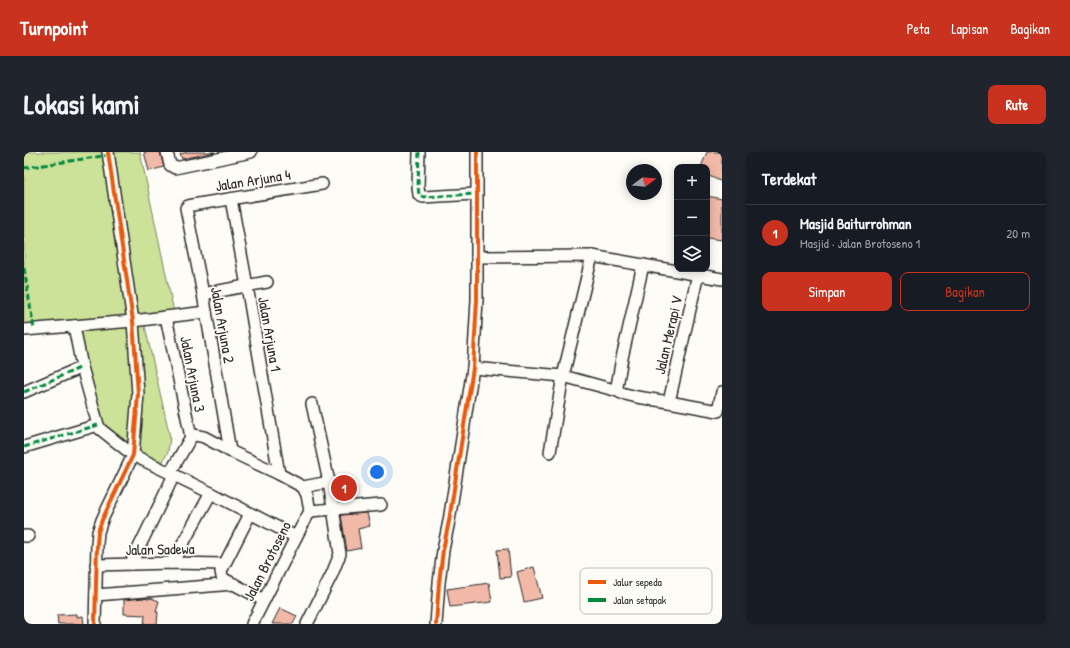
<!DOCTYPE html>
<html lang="id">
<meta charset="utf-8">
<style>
:root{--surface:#171b24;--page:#20242c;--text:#f1f3f6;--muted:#9ea1a6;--line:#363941;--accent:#c8321e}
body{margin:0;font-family:"Patrick Hand",sans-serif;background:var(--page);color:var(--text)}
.controls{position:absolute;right:12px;top:12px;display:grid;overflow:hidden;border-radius:8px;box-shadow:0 2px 10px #0003}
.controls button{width:36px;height:36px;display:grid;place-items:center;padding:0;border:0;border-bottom:1px solid var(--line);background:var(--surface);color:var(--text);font:20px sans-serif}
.compass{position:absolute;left:602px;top:12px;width:36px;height:36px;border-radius:50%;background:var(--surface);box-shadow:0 2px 10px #0003;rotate:74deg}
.you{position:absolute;left:353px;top:320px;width:14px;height:14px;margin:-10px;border:3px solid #fff;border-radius:50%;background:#1a73e8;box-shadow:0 0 0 6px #1a73e833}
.badge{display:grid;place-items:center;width:26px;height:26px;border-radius:50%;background:var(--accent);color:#fff;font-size:13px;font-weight:700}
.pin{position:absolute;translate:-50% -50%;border:2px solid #fff;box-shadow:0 1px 4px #0006}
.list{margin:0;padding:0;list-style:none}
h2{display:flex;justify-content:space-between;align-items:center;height:52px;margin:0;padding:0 16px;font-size:17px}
h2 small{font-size:13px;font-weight:400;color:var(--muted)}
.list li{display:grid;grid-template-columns:26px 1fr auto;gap:12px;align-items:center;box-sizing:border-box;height:56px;padding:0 16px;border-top:1px solid var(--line)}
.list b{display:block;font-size:15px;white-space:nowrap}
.list p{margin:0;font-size:13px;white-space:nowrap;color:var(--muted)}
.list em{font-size:13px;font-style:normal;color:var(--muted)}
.actions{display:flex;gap:8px;padding:12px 16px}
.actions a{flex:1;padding:9px 0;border:1px solid var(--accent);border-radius:8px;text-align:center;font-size:14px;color:var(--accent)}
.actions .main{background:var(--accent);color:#fff}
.icon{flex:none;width:22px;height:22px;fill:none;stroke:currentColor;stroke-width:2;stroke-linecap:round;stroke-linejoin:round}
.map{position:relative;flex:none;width:698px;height:472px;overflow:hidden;border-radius:8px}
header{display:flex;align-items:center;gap:24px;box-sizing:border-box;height:56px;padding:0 20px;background:var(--accent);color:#fff}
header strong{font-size:19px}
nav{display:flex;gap:22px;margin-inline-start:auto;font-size:14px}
.intro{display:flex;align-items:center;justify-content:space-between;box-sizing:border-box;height:96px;padding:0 24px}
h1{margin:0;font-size:28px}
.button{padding:10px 18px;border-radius:8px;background:var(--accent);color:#fff;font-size:14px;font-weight:700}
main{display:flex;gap:24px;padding:0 24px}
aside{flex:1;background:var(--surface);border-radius:8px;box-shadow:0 2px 10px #0003}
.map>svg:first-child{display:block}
.green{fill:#cbe298;stroke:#7b8662}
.building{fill:#f1b9a7;stroke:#2b2b2b}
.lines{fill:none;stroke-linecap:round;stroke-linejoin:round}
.minor-casing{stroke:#2b2b2b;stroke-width:14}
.minor{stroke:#fdfcf7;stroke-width:11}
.quiet{stroke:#00873e;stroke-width:3;stroke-dasharray:6 3;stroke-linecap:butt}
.cycleway-casing{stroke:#fdfcf7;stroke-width:6}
.cycleway{stroke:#e8590c;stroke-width:4}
.labels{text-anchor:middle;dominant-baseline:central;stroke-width:3.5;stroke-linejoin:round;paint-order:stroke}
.street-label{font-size:15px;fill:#2b2b2b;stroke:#fdfcf7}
.key{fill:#fdfcf7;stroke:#bebdba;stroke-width:1}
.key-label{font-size:11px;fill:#2b2b2b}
</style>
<header>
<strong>Turnpoint</strong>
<nav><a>Peta</a><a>Lapisan</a><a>Bagikan</a></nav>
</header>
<div class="intro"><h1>Lokasi kami</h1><a class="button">Rute</a></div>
<main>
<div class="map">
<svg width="698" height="472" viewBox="0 0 698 472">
<rect width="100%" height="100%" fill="#fdfcf7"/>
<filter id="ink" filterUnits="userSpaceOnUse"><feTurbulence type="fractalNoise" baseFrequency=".025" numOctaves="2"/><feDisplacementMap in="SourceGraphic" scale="8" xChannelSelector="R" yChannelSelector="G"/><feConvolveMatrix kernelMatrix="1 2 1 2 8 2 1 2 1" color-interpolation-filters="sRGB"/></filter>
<g filter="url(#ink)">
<g class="green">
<path d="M 0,0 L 116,0 L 150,160 L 0,174 Z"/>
<path d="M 120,170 L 146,285 L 144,300 L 137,313 L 117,303 L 77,273 L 53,177 Z"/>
</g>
<g class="building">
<path d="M 120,0 L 136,0 L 140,15 L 125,19 Z"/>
<path d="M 163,0 L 191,0 L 158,7 L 156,2 Z"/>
<path d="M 683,0 L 698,0 L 698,30 L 683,23 L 683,15 L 677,15 Z"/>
<path d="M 683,44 L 698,47 L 698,88 L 683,86 Z"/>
<path d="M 326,326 L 329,343 L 314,345 L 312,329 Z"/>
<path d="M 343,361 L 346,374 L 334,377 L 337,396 L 323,399 L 317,363 Z"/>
<path d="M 484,397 L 487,425 L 476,426 L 473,398 Z"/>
<path d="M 510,415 L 518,446 L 500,450 L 493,420 Z"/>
<path d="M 465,431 L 468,450 L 426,455 L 423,437 Z"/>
<path d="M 118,446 L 125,447 L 125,446 L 127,446 L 135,449 L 132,460 L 134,460 L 133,472 L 120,472 L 121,463 L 100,462 L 100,448 Z"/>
<path d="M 256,456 L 273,464 L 269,472 L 248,472 Z"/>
<path d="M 53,462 L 53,465 L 59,464 L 60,472 L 34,472 L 33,463 Z"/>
</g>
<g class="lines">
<g class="minor-casing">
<g id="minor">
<path d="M 143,0 L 146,13 L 151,16 L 227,0"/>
<path d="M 395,0 L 394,35 L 395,43 L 399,45 L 452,42"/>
<path d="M 207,47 L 223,134 L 255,322"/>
<path d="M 453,105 L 568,104 L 698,127"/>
<path d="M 619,113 L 598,206 L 593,234 L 594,239 L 597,241 L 613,245 L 645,250 L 694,259 L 698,240"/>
<path d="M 179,142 L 243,130"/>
<path d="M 142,165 L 167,285"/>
<path d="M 50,174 L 58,215 L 74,273 L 76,277 L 109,303 L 187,341 L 272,385"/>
<path d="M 0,178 L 109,169 L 182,160"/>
<path d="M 449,216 L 539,224 L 594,239"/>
<path d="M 0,240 L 58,215"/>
<path d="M 645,250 L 674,122"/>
<path d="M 0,295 L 74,273"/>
<path d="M 206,299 L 179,142 L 162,56 L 164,54 L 168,53 L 298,32"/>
<path d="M 526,300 L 539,224 L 568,104"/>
<path d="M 146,321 L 167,285 L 171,283 L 180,285 L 206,299 L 255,322 L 279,335 L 283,343 L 286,359"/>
<path d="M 279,335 L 305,330"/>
<path d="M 286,359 L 357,353"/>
<path d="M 226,362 L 197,419 L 198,425 L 200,427 L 240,448"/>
<path d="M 0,384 L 4,384"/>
<path d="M 148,411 L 187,341"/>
<path d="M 107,412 L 150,323"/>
<path d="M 72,413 L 148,411 L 200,412"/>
<path d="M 72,443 L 210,432"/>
<path d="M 71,472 L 73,392 L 74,380 L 78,368 L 109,303 L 114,242 L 109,169 L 84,0"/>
<path d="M 228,472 L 272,385 L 286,359"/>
<path d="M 283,472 L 308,422 L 316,402 L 305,330 L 288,252"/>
<path d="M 412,472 L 415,431 L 419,398 L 425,369 L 449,216 L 451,183 L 453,148 L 453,0"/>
</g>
</g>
<use href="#minor" class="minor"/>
<g class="quiet">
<path d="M 395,0 L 394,35 L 395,43 L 399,45 L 452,42"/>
<path d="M 0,16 L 85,3"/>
<path d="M 0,116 L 10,177"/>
<path d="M 0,240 L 58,215"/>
<path d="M 0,295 L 74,273"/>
</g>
<g class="cycleway-casing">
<g id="cycleway">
<path d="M 71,472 L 73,392 L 74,380 L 78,368 L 109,303 L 114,242 L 109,169 L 84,0"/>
<path d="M 412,472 L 415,431 L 419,398 L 425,369 L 449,216 L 451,183 L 453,148 L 453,0"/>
</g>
</g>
<use href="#cycleway" class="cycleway"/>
</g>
</g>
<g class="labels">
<g class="street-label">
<text transform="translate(229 28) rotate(-9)">Jalan Arjuna 4</text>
<text transform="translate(199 173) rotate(80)">Jalan Arjuna 2</text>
<text transform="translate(246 182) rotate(80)">Jalan Arjuna 1</text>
<text transform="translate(644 183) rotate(-77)">Jalan Merapi V</text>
<text transform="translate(169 222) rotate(79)">Jalan Arjuna 3</text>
<text transform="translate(136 397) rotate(-1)">Jalan Sadewa</text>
<text transform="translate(243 409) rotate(-63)">Jalan Brotoseno</text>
</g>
</g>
<rect x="556" y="416" width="132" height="46" rx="6" class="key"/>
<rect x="564" y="428" width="18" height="4" fill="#e8590c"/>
<rect x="564" y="446" width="18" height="4" fill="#00873e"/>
<g class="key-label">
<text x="589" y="434">Jalur sepeda</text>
<text x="589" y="452">Jalan setapak</text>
</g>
</svg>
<div class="controls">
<button>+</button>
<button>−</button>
<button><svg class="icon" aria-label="layers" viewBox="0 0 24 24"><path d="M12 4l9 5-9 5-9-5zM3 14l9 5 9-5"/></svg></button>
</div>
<svg class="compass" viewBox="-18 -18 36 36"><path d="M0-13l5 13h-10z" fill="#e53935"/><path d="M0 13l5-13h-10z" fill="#9ea1a6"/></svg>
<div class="you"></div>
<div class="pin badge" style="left:320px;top:336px">1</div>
</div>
<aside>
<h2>Terdekat<small></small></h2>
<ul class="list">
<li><span class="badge">1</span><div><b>Masjid Baiturrohman</b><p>Masjid · Jalan Brotoseno 1</p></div><em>20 m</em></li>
</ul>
<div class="actions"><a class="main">Simpan</a><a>Bagikan</a></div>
</aside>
</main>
